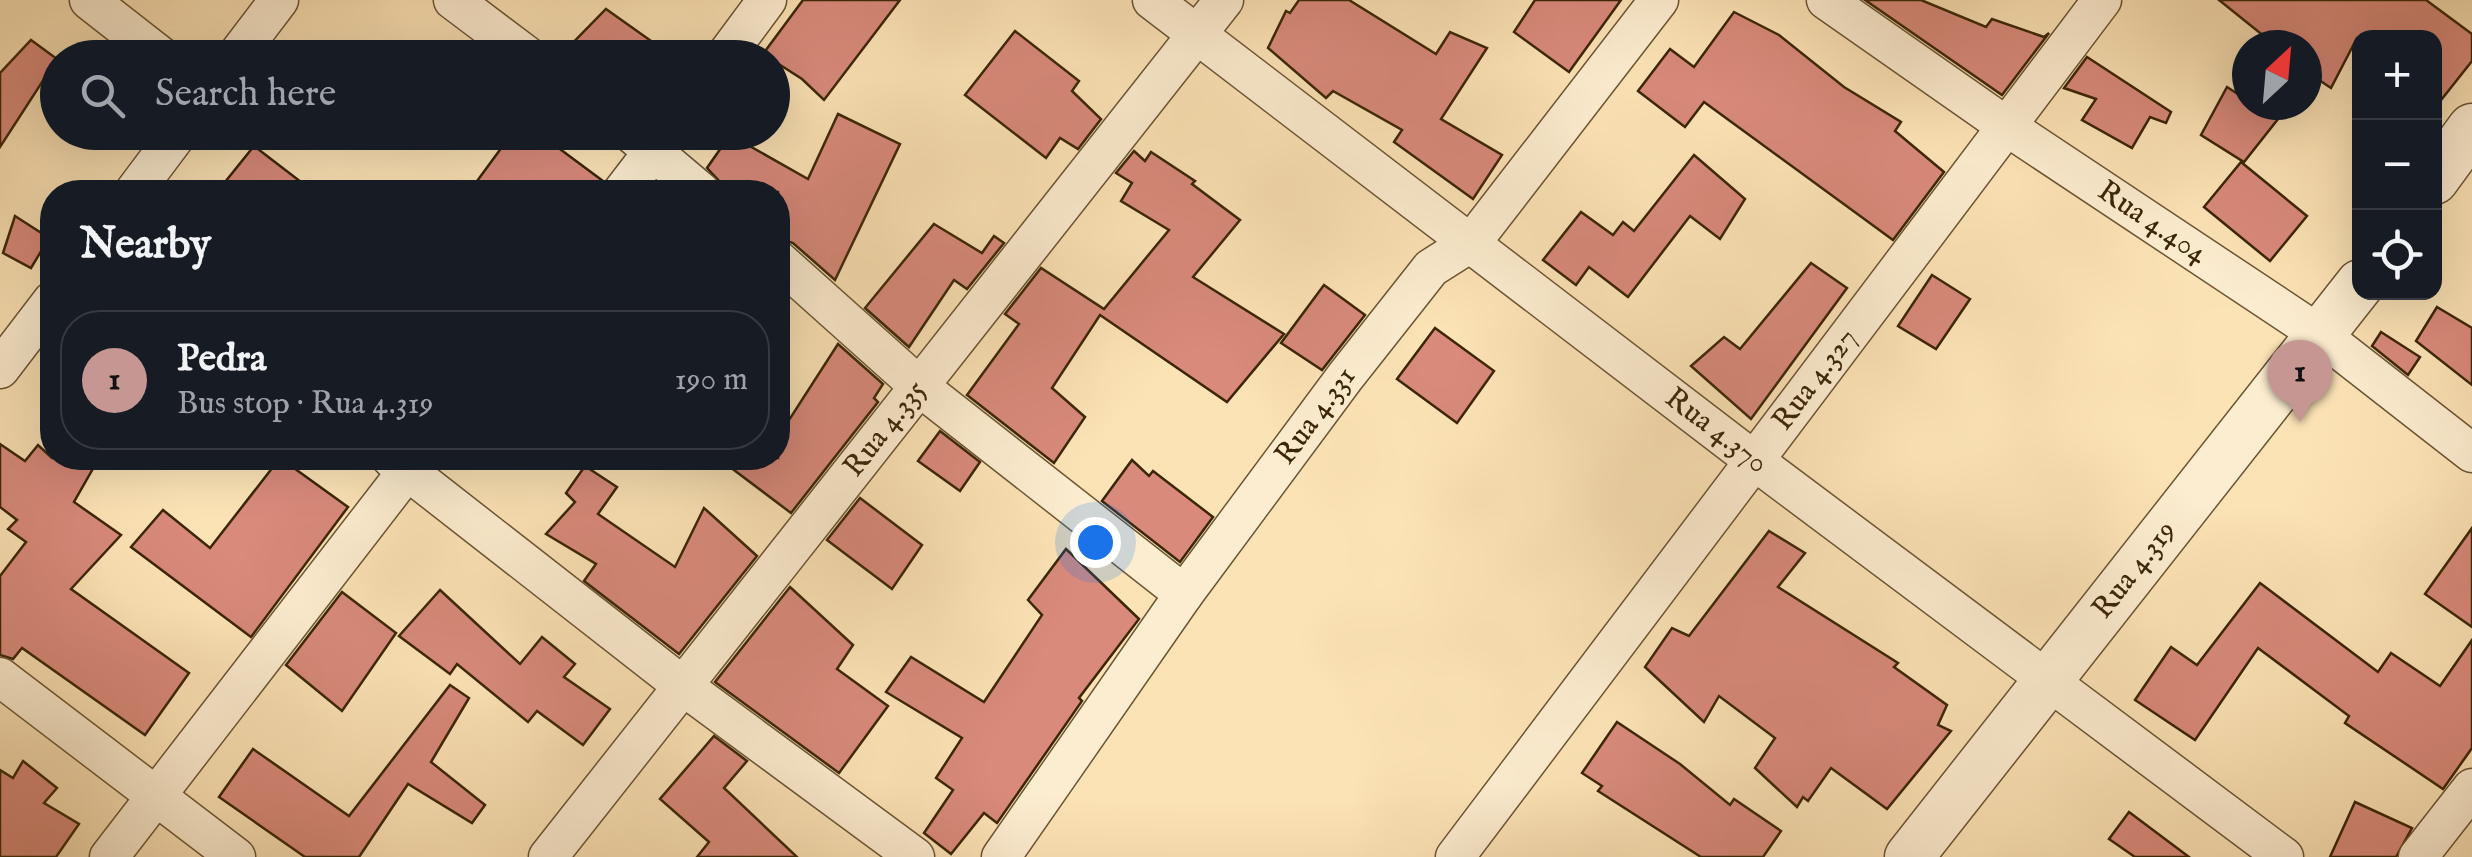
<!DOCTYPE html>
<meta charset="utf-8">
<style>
:root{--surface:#171b24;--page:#242831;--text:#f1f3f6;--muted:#9ea1a6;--line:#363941;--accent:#c59692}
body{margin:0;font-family:"IM FELL English",serif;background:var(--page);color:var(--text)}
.controls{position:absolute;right:30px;top:30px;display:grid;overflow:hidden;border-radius:20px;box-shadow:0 10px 40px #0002}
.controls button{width:90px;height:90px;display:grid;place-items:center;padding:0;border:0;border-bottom:2px solid var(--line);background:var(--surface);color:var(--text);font:50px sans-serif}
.compass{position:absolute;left:2232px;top:30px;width:90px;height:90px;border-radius:50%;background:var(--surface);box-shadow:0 10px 40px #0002;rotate:26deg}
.you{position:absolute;left:1095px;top:542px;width:35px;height:35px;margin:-25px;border:8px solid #fff;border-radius:50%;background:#1a73e8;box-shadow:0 0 0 15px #1a73e833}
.badge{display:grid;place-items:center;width:65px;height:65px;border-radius:50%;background:var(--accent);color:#111;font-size:32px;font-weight:700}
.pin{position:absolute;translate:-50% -82px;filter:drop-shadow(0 2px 5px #0008)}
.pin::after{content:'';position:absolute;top:52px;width:35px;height:30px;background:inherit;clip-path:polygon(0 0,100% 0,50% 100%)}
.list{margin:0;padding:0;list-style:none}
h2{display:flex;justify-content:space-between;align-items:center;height:130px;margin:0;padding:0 40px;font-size:42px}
h2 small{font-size:32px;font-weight:400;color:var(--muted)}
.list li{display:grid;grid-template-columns:65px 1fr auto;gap:30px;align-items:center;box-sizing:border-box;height:140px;margin:0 20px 20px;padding:0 20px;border:2px solid var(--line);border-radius:40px}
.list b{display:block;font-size:38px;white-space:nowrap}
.list p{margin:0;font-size:32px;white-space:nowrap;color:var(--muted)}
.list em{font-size:32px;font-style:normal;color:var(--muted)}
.icon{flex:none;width:55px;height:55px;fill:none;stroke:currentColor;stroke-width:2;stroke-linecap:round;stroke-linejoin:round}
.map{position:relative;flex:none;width:2472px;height:857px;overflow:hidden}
.search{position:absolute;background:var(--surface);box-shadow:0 10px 40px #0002;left:40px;top:40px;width:750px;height:110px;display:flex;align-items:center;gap:25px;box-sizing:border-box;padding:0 35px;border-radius:55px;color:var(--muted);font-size:38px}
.panel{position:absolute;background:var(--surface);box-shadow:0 10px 40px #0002;left:40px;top:180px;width:750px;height:290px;border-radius:40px}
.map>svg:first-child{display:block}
.building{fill:#d98a7b;stroke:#3b2607;stroke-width:2.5}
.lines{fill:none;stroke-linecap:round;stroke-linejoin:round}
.minor-casing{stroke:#6b5533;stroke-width:41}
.tertiary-casing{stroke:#6b5533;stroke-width:51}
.minor{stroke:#fdedd0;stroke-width:38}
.tertiary{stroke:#fdedd0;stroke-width:48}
.labels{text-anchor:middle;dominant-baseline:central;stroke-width:8;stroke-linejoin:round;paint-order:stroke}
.street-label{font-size:30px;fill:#3b2607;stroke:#fdedd0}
</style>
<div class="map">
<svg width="2472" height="857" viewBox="0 0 2472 857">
<rect width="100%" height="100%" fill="#fce3b6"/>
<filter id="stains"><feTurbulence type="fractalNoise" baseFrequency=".002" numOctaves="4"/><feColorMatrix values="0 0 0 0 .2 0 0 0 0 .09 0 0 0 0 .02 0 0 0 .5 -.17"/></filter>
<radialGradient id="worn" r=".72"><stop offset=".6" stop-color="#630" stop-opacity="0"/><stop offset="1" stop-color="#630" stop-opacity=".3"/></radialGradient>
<g class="building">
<path d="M 803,0 L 900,0 L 824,100 L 802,79 L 763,54 Z"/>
<path d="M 1299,0 L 1349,0 L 1436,54 L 1450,32 L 1487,48 L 1441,119 L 1502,155 L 1473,199 L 1394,142 L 1402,130 L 1333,91 L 1326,98 L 1268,48 L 1286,11 L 1290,13 Z"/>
<path d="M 1535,0 L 1621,0 L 1569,72 L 1514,32 Z"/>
<path d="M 1865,0 L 1921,0 L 1986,27 L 1992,19 L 2044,37 L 2049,33 L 2002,95 Z"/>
<path d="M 2219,0 L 2426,0 L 2472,34 L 2472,61 L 2434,109 L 2434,38 L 2357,38 L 2331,88 L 2307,72 L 2307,45 L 2275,45 Z"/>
<path d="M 606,9 L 675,58 L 558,58 Z"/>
<path d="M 1734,12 L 1779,35 L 1844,87 L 1901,122 L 1895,131 L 1944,172 L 1893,240 L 1704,102 L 1685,127 L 1638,91 L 1670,49 L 1694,67 Z"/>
<path d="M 1015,31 L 1079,81 L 1072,91 L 1101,119 L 1078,149 L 1060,138 L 1046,158 L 965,95 Z"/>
<path d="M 31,40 L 57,59 L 0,147 L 0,73 Z"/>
<path d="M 2087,57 L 2171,112 L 2166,123 L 2150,117 L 2132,148 L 2082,120 L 2096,99 L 2064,88 Z"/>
<path d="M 2227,87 L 2247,100 L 2247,105 L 2256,105 L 2278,119 L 2244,162 L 2201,135 Z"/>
<path d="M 838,114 L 900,144 L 835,280 L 793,243 L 778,238 L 778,192 L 723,192 L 722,184 L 707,168 L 730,135 L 808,179 Z"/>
<path d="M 513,132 L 537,132 L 603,181 L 600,192 L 469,192 Z"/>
<path d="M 254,146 L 314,192 L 217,192 Z"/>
<path d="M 1134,151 L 1145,161 L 1151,152 L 1195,181 L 1192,184 L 1240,220 L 1193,277 L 1284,334 L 1227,402 L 1100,315 L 1052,388 L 1085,417 L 1054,463 L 967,395 L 1019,324 L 1005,314 L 1041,268 L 1104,309 L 1169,230 L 1121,201 L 1132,183 L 1116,173 Z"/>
<path d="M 1694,155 L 1745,199 L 1720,239 L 1690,216 L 1628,297 L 1589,267 L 1576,285 L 1543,260 L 1581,212 L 1613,235 L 1623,222 L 1634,231 Z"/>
<path d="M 2241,162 L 2307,216 L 2270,261 L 2204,207 Z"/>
<path d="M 15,216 L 49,238 L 31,268 L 3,253 Z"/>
<path d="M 934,224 L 982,253 L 994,236 L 1004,243 L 967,289 L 954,280 L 909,347 L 865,308 Z"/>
<path d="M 1811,263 L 1847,288 L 1751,419 L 1691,366 L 1724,337 L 1740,349 Z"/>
<path d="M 1932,275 L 1970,299 L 1936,349 L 1898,326 Z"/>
<path d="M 1324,285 L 1365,315 L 1322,370 L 1281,343 Z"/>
<path d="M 2437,307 L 2472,328 L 2472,385 L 2416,341 Z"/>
<path d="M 1435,328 L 1494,371 L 1457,423 L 1397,379 Z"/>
<path d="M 2381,332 L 2420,357 L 2408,375 L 2372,346 Z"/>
<path d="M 838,344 L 883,384 L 874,398 L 878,402 L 791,513 L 718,458 L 778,458 L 778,437 Z"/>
<path d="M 940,431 L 980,462 L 960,491 L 918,461 Z"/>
<path d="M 0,444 L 25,461 L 38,445 L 52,458 L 99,458 L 74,502 L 121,535 L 71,589 L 189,673 L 145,735 L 22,648 L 13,659 L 0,655 L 0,576 L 26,542 L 8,529 L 17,520 L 0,507 Z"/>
<path d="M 280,458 L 348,507 L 251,637 L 131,547 L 163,510 L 210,548 Z"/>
<path d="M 1132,460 L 1149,476 L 1153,471 L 1213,517 L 1180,562 L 1102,501 Z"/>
<path d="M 585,466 L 617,487 L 598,514 L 675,567 L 704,508 L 757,556 L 679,654 L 584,581 L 596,564 L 546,534 L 575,502 L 566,493 Z"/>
<path d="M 860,498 L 922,545 L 892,589 L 827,540 Z"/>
<path d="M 2472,528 L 2472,627 L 2425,594 Z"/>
<path d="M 1769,531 L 1805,553 L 1778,587 L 1898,663 L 1894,667 L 1947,705 L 1938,725 L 1951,731 L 1887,809 L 1831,768 L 1808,801 L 1803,797 L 1797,807 L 1755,768 L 1775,738 L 1719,696 L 1704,722 L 1645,667 L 1672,628 L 1689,636 Z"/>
<path d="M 1066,549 L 1139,619 L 1079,698 L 1082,701 L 997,823 L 984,813 L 951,854 L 924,833 L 953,790 L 936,778 L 962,738 L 886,692 L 911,657 L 984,702 L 1042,615 L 1028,600 Z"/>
<path d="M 2260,583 L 2378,672 L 2391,653 L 2440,686 L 2472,640 L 2472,748 L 2443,789 L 2345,723 L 2349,716 L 2258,648 L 2195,740 L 2135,700 L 2171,647 L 2197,665 Z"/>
<path d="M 790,587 L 853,645 L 837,669 L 888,706 L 839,773 L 715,682 Z"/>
<path d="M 440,590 L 520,664 L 542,637 L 575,664 L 564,677 L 610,709 L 583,745 L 537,711 L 528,722 L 457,664 L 450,674 L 399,636 Z"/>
<path d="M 342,592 L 396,633 L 342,711 L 286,665 Z"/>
<path d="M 450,685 L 469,698 L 431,762 L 485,805 L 472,823 L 408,784 L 359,857 L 305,857 L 219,797 L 253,749 L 349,816 Z"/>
<path d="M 1617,722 L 1680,764 L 1730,805 L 1734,799 L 1781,831 L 1763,857 L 1701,857 L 1598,791 L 1602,786 L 1582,773 Z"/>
<path d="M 714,736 L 747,761 L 724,788 L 797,857 L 697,857 L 709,842 L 660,799 Z"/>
<path d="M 23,761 L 57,788 L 44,803 L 79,824 L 56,857 L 0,857 L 0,770 L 13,778 Z"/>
<path d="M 2355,802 L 2412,828 L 2396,857 L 2330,857 Z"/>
<path d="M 2129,812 L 2189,857 L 2135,857 L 2109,839 Z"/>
</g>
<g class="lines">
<g class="minor-casing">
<g id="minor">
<path d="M 89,0 L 163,58"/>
<path d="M 453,0 L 530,58"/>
<path id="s1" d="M 1152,0 L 1756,462 L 2284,857"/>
<path id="s2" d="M 1826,0 L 2009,128 L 2322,336 L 2472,453"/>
<path d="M 235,58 L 279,0"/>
<path d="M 724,58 L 767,0"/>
<path d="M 630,132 L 701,192"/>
<path d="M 134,192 L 179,132"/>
<path d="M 622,192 L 668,132"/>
<path d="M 778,260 L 920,387 L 1184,594"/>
<path d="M 0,369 L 52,301"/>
<path d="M 391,458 L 683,686 L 915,857"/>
<path d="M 0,677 L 236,857"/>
<path d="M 109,857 L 417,458"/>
<path id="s3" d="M 548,857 L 1224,0"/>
<path id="s4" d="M 1001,857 L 1184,594 L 1345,377 L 1431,268 L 1472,242 L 1659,0"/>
<path id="s5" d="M 1455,857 L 2102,0"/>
<path d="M 2418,857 L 2472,788"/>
</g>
</g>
<g class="tertiary-casing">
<g id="tertiary">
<path d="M 2434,180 L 2472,128"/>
<path id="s6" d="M 1909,857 L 2360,284"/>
</g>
</g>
<use href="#minor" class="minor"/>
<use href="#tertiary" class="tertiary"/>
</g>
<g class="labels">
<g class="street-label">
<text stroke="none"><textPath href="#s2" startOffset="395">Rua 4.404</textPath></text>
<text stroke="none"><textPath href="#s5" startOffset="598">Rua 4.327</textPath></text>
<text stroke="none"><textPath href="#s4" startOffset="542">Rua 4.331</textPath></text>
<text stroke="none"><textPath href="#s3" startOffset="545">Rua 4.335</textPath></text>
<text stroke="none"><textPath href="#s1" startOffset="710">Rua 4.370</textPath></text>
<text stroke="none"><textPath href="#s6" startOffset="365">Rua 4.319</textPath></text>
</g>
</g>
<rect width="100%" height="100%" filter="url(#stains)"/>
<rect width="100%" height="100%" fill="url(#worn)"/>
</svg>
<div class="controls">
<button>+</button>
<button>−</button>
<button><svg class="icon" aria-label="locate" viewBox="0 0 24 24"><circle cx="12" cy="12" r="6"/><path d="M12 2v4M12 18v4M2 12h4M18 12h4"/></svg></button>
</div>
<svg class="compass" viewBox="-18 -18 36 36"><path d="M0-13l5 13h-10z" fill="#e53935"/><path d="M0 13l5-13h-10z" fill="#9ea1a6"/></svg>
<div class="you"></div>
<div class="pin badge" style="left:2300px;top:422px">1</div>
<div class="search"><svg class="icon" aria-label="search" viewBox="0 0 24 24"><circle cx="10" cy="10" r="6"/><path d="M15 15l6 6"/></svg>Search here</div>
<section class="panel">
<h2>Nearby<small></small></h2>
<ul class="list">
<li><span class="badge">1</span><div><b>Pedra</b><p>Bus stop · Rua 4.319</p></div><em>190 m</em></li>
</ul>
</section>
</div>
